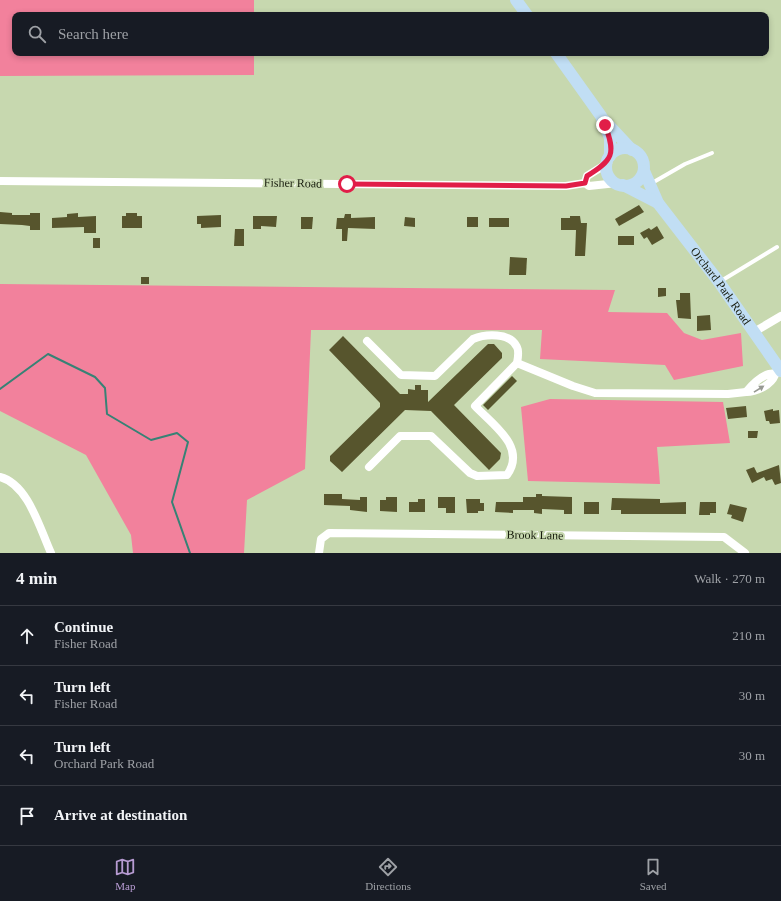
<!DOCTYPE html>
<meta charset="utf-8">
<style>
:root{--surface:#171b24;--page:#20242c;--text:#f1f3f6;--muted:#9ea1a6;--line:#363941;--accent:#b79bd2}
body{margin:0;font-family:Georgia,serif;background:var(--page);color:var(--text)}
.stop{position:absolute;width:12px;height:12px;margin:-9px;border:3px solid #e11d48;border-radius:50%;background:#fff}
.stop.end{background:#e11d48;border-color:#fff;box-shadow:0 1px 4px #0008}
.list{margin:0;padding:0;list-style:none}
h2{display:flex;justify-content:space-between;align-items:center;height:52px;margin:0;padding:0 16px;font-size:17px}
h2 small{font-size:13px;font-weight:400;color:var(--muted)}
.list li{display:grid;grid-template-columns:26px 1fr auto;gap:12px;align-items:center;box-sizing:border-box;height:60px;padding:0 16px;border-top:1px solid var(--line)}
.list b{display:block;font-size:15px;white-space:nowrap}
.list p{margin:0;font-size:13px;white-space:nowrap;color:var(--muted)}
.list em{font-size:13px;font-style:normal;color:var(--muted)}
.icon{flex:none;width:22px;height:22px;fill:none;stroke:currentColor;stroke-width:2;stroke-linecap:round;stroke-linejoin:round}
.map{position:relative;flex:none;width:781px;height:553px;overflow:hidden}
.search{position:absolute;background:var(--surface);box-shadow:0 2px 6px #0003;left:12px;right:12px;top:12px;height:44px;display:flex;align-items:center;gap:10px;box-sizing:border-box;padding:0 14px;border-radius:8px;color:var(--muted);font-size:15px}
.sheet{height:292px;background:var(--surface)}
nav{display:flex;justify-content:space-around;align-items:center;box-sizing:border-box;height:56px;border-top:1px solid var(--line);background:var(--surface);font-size:11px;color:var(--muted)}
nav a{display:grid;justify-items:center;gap:2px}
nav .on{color:var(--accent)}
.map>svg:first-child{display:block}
.green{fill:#f2819c}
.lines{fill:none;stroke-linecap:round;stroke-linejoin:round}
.stream{stroke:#368275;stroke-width:2}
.building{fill:#57552d}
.lane{stroke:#fff;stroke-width:4}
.street{stroke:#fff;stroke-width:8}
.secondary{stroke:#c1def4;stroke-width:12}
.oneway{fill:#979992}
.route{stroke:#e11d48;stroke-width:5}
.labels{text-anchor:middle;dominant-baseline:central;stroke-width:4;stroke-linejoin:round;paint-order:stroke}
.street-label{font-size:12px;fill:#171c0d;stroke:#c7d8af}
</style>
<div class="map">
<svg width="781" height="553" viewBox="0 0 781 553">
<rect width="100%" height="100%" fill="#c7d8af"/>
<g class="green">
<path d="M 0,0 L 254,0 L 254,15 L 15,15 L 15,53 L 254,53 L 254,75 L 0,76 Z"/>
<path d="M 0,284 L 615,290 L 608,312 L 667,313 L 684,333 L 702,340 L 741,333 L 743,366 L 674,380 L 665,365 L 540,359 L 542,330 L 311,330 L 305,469 L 247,500 L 244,553 L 133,553 L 131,535 L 86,455 L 0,411 Z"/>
<path d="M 550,399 L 723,402 L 730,443 L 657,447 L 660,484 L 528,481 L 521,407 Z"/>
</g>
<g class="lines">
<path class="stream" d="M 0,389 L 48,354 L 95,377 L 105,388 L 107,414 L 151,440 L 177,433 L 188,442 L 172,502 L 190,553"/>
</g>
<g class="building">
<path d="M 639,205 L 644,212 L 619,226 L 615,219 Z"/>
<path d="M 0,212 L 12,213 L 12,215 L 30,215 L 30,213 L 40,213 L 40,230 L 30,230 L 30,226 L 22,225 L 0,224 Z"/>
<path d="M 78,213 L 78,217 L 96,216 L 96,233 L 84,233 L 84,227 L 52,228 L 52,218 L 67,217 L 67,214 Z"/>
<path d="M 126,213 L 137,213 L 137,216 L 142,216 L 142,228 L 122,228 L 122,216 L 126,216 Z"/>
<path d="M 345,214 L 351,214 L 351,218 L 375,217 L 375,229 L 348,228 L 347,241 L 342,241 L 342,229 L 336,229 L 337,218 L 344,218 Z"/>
<path d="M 221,215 L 221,227 L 201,228 L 201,224 L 197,224 L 197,216 Z"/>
<path d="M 253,216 L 277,216 L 276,227 L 261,226 L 261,229 L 253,229 Z"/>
<path d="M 570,216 L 580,216 L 581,223 L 587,223 L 585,256 L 575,256 L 576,230 L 561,230 L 561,218 L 570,218 Z"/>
<path d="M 301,217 L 313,217 L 312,229 L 301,229 Z"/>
<path d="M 405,217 L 415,218 L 415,227 L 404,226 Z"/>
<rect x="467" y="217" width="11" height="10"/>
<rect x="489" y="218" width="20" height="9"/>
<path d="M 657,226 L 664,238 L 652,245 L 647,237 L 644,239 L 640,233 L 649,228 L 651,230 Z"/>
<path d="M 235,229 L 244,229 L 244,246 L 234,246 Z"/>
<rect x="618" y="236" width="16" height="9"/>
<rect x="93" y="238" width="7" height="10"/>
<path d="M 510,257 L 527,258 L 526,275 L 509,275 Z"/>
<rect x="141" y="277" width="8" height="7"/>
<path d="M 658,288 L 666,288 L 666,296 L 658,297 Z"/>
<path d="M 680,293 L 690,293 L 691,319 L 678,318 L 676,300 L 680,300 Z"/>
<path d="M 710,315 L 711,330 L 697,331 L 697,316 Z"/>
<path d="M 343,336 L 400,394 L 408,394 L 408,389 L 415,390 L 415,385 L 421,385 L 421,390 L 428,390 L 428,402 L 488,344 L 494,344 L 502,353 L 502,358 L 454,405 L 501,453 L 500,459 L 489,470 L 431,411 L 405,410 L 342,472 L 330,461 L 330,456 L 380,407 L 380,403 L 329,350 Z"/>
<path d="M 512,376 L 517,381 L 488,410 L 483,405 Z"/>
<path d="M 746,406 L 747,417 L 728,419 L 726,408 Z"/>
<path d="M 773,409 L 773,411 L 779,410 L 780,423 L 770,424 L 769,421 L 766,421 L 764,411 Z"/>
<path d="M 748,431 L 758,431 L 757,438 L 748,438 Z"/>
<path d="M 779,465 L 781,483 L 775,485 L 772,479 L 766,481 L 764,477 L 752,483 L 746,470 L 754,467 L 757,473 Z"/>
<path d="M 324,494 L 342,494 L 342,499 L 360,500 L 360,497 L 367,497 L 367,512 L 350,510 L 350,506 L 324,505 Z"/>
<path d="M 536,494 L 542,494 L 542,496 L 572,497 L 572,514 L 564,514 L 564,510 L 542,509 L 542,514 L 534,513 L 534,510 L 513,510 L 513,513 L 495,512 L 496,502 L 523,502 L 523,497 L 536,497 Z"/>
<path d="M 386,497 L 397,497 L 397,512 L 380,511 L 380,500 L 386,500 Z"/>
<path d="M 438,497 L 455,497 L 455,513 L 446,513 L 446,508 L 438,508 Z"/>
<path d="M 612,498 L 660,499 L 660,503 L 686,502 L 686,514 L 621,514 L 621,510 L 611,510 Z"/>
<path d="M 418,499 L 425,499 L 425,512 L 409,512 L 409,502 L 418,502 Z"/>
<path d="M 466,499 L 480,499 L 480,503 L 484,503 L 484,511 L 478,511 L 478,513 L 467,513 Z"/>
<rect x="584" y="502" width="15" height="12"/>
<path d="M 700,502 L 716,502 L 716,513 L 710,513 L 710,515 L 699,515 Z"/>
<path d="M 730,504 L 747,508 L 743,522 L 731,518 L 732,515 L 727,514 Z"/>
</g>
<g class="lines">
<g class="lane">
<path d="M 652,183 L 685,164 L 712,153"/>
<path d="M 721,281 L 777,247"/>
</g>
<g class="street">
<path d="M 0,181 L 566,186 L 585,183 L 589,186 L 617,183"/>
<path d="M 585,183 L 587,176 L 608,163"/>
<path d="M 754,332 L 781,316"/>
<path d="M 367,341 L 401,375 L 435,376 L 473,339 C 485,334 510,332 517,347 C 519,351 518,358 517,363 L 475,406 C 493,425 527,447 507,475 L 477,476 L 470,473 L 431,436 L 400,436 L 369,467"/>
<path d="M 517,363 L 573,386 L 595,393 L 728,394 L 746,392"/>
<path d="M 775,375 C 771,385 757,392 746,392 C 751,386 761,376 769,374 C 774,373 776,374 781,371"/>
<path d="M 0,477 C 28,484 40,529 51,553"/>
<path d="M 319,553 L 321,539 L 329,533 L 724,537 L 745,553"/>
</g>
<g class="secondary">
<path d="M 516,0 L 527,15"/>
<path d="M 556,53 L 601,116 L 610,138 L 610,156"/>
<path d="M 604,120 L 632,150"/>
<circle cx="625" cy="167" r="19"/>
<path id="s1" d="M 644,171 L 658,203 L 719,282 L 781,371"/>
<path d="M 623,185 L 658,203"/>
</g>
</g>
<defs><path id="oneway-solid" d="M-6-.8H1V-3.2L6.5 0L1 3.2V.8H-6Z"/></defs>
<use class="oneway" href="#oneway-solid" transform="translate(759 389) rotate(-32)"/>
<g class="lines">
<path class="route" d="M 347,184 L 566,186 L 585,183 L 587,176 C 613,160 616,154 605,125"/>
</g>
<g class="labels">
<g class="street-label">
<text transform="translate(293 183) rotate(1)">Fisher Road</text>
<text stroke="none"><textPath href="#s1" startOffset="139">Orchard Park Road</textPath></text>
<text transform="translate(535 535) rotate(1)">Brook Lane</text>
</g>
</g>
</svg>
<div class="stop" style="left:347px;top:184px"></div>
<div class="stop end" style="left:605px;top:125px"></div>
<div class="search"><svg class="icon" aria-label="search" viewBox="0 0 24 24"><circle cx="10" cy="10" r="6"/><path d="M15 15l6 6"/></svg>Search here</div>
</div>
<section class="sheet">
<h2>4 min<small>Walk · 270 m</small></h2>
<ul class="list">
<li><svg class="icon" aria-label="ahead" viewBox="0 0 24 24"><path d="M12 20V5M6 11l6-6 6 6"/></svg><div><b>Continue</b><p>Fisher Road</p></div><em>210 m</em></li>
<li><svg class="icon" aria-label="left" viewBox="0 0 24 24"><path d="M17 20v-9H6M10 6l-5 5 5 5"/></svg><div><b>Turn left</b><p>Fisher Road</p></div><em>30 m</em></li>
<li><svg class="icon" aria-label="left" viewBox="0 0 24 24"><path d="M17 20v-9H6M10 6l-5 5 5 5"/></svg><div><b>Turn left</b><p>Orchard Park Road</p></div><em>30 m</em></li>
<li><svg class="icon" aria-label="arrive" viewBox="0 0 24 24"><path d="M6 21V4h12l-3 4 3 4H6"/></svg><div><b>Arrive at destination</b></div></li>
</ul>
</section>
<nav>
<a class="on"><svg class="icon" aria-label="map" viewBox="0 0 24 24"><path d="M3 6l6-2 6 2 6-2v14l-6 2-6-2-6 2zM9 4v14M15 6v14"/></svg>Map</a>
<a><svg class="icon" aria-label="directions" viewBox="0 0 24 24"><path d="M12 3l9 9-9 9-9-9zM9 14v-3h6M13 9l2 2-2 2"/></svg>Directions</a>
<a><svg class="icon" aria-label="saved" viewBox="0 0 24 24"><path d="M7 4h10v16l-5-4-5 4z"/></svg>Saved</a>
</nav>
